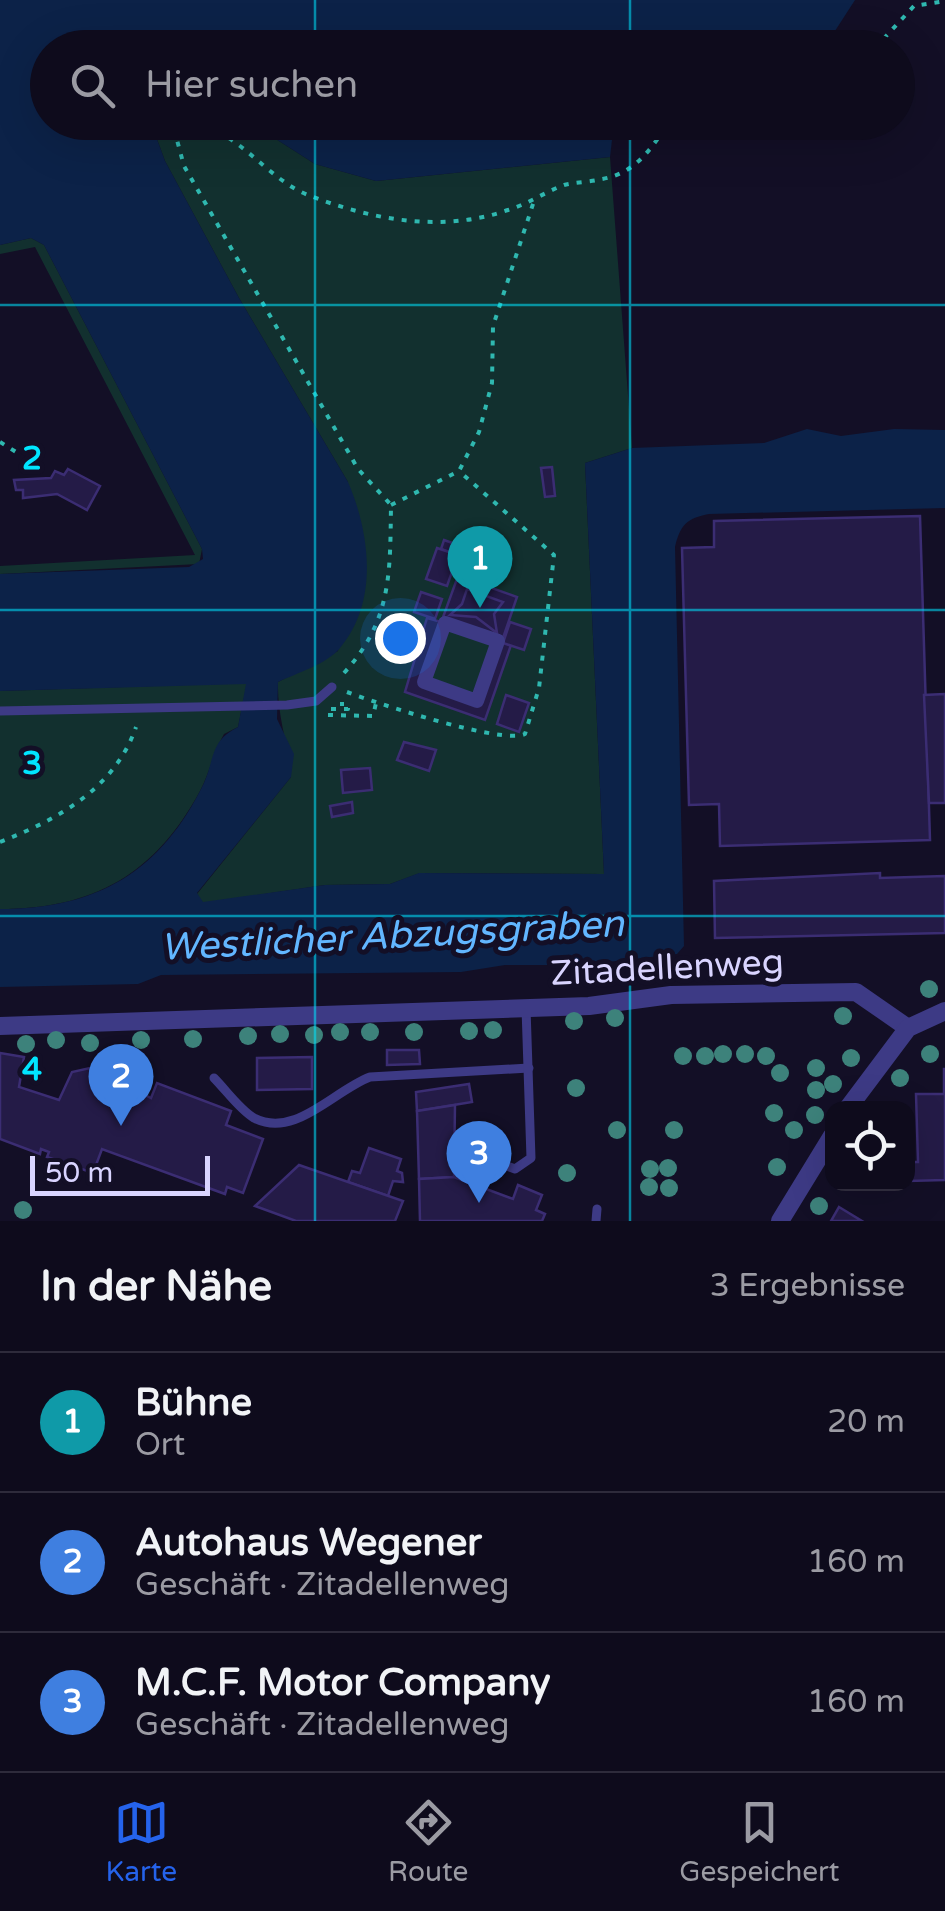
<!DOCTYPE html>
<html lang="de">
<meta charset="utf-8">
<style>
:root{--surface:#0e0b1c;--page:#1c1929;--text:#f1f3f6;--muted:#9b9ba3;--line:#2e2b3b;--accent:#2563eb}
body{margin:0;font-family:"Varela Round",sans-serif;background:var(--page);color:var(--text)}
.controls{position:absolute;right:30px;bottom:30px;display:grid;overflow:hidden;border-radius:20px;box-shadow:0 10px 40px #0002}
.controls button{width:90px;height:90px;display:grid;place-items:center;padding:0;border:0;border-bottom:2px solid var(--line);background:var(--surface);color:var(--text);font:50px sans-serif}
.scale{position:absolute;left:30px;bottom:25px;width:180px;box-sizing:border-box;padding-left:10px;border:5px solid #d9d4ff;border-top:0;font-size:28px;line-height:35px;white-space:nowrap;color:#d9d4ff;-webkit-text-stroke:8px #130f26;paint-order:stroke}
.you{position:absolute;left:400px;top:638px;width:35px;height:35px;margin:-25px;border:8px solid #fff;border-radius:50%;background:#1a73e8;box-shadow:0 0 0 15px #1a73e833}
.badge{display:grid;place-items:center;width:65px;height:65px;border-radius:50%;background:var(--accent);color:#fff;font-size:32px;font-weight:700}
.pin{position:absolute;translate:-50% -82px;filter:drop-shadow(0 2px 5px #0008)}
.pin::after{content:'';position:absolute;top:52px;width:35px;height:30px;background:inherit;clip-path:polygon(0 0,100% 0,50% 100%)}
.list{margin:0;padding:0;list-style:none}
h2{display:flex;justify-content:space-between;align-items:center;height:130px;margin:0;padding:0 40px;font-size:42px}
h2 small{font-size:32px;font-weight:400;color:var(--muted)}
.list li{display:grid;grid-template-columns:65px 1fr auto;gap:30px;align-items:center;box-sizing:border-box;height:140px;padding:0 40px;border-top:2px solid var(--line)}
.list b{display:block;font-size:38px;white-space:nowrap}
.list p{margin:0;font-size:32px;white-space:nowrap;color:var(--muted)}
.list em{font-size:32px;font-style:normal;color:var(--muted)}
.icon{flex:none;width:55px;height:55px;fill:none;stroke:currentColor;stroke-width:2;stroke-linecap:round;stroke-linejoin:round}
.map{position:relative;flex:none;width:945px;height:1221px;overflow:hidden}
.search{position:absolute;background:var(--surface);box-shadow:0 10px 40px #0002;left:30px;right:30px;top:30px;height:110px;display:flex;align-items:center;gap:25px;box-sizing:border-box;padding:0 35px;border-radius:55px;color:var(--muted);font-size:38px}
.sheet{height:550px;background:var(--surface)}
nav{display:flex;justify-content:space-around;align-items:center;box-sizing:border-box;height:140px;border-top:2px solid var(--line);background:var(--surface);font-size:28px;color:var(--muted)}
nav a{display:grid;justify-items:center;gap:5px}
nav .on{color:var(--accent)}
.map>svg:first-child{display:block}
.green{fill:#12302f}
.water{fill:#0c2248}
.building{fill:#241b47;stroke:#3b2d73;stroke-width:2.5}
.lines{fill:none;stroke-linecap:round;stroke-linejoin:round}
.path{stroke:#2fb8b0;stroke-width:4;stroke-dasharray:5 8;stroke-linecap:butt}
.service{stroke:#3d3a85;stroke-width:9}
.pedestrian{stroke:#3d3a85;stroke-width:14}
.minor{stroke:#3d3a85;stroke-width:18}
.tree{fill:#3d827b}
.grid{fill:none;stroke:#00e5ff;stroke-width:2.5;stroke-opacity:0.55}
.labels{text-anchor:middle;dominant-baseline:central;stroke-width:10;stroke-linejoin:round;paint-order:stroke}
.street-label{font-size:35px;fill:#d9d4ff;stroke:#130f26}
.water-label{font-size:38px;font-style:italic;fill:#62b6ff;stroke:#130f26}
.grid-label{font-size:32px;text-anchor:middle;font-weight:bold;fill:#00e5ff;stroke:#130f26;stroke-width:10;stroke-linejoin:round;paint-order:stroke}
</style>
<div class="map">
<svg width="945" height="1221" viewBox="0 0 945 1221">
<rect width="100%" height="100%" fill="#130f26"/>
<g class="green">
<path d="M 151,123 L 251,123 L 315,164 L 376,181 L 610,157 L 632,448 L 585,463 L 604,874 L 420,873 L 390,884 L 325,885 L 203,903 L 197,894 L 291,777 C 288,743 277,716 278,682 L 338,651 L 348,482 L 239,298 L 165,161 Z"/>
<path d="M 31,238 L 44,245 L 202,549 L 199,564 L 0,574 L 0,566 L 195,555 L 35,247 L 0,254 L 0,245 Z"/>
<path d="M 247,683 L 238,727 L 224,734 C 213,753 210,772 200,791 C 155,874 94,909 0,909 L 0,691 Z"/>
</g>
<g class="water">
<path d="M 0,0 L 855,0 L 833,34 L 749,47 L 48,48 L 48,122 L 151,123 L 165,161 L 239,298 L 348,482 C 370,533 379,602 340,648 C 327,664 297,673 278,682 L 277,719 L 294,754 L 291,777 L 197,893 L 203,902 L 325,885 L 390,884 L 419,873 L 604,874 L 585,463 L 632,448 L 764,443 L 807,429 L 841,436 L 894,429 L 945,430 L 945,508 L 709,514 C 687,518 680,525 675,547 L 684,946 L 677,954 L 581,965 L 505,965 L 461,972 L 161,975 L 138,984 L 0,987 L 0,909 C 97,909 161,872 204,783 C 215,758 210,741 238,727 L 246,684 L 0,691 L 0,574 L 189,567 L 203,559 L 202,549 L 44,245 L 31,238 L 0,245 Z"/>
<path d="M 251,123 L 614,123 L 610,157 L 376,181 L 315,164 Z"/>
</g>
<g class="building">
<path d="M 552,467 L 555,496 L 545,497 L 541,468 Z"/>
<path d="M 68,469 L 100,486 L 87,510 L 57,494 L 23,498 L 23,490 L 16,490 L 14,480 L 51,478 L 55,471 L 64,475 Z"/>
<path d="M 920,516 L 930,840 L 720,846 L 719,804 L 689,805 L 682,548 L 714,547 L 714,521 Z"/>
<path d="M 444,540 L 461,546 L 458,555 L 441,549 Z"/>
<path d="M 437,548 L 458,555 L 447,586 L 426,579 Z"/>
<path d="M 458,576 L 517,597 L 502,641 L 442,620 Z"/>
<path d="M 467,589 L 503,602 L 494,614 L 497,633 L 476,617 L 450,615 L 462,604 Z"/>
<path d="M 421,592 L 442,599 L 435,619 L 414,612 Z"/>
<path d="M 427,618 L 445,623 L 424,682 L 477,701 L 498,641 L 511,645 L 485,720 L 405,692 Z"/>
<path d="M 510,622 L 531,629 L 524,650 L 503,643 Z"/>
<path d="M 945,694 L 945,803 L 929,803 L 924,695 Z"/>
<path d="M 506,695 L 529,703 L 519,732 L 497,724 Z"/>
<path d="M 404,742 L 436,750 L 429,771 L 397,760 Z"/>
<path d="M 370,768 L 372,790 L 343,793 L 341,770 Z"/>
<path d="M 352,802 L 353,813 L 332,817 L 330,806 Z"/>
<path d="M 880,873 L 880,878 L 945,876 L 945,933 L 715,938 L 714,881 Z"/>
<path d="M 387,1050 L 419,1050 L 420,1064 L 387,1065 Z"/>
<path d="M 0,1053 L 24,1057 L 19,1087 L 59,1100 L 72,1072 L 90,1068 L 151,1098 L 157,1083 L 231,1111 L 226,1125 L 263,1139 L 243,1193 L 227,1187 L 225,1194 L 102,1149 L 93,1173 L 47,1157 L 49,1152 L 41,1149 L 40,1154 L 0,1139 Z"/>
<path d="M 312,1057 L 312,1089 L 257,1090 L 257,1058 Z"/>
<path d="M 944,1069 L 945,1069 L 945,1180 L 908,1181 L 908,1162 L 918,1162 L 916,1094 L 944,1094 Z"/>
<path d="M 469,1084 L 472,1102 L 417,1111 L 416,1092 Z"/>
<path d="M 455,1105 L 454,1177 L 419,1179 L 417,1111 Z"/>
<path d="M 369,1148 L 401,1159 L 397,1171 L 402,1173 L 403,1182 L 393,1181 L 388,1196 L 348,1182 L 352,1171 L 360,1173 Z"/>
<path d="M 299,1165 L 403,1201 L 395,1221 L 296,1221 L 255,1206 Z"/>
<path d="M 454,1177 L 513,1199 L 518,1185 L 542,1195 L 536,1210 L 545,1214 L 542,1221 L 420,1221 L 419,1179 Z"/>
<path d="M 839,1207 L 862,1221 L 831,1221 Z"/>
</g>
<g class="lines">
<g class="path">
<path d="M 875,48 L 914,6 L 945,1"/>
<path d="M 0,442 L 16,452"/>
<path d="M 391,505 L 459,471 L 479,432 L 492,383 L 493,326 L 534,201"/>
<path d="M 344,673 C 392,620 390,573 391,505 L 358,469 L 184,166 L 177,140 L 201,126 C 239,133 269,180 308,195 C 372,220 442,233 508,210 C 528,204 545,192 564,185 C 576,182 590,182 602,179 C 636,173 651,149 669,122"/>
<path d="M 347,692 C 376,703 503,745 525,734 L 539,688 L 554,555 L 459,471"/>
<path d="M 331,709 L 348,709 L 348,704 L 340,704"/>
<path d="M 328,715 L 373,716 L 376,703"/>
<path d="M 0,842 C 59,819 115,788 136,727"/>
</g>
<g class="service">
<path d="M 0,711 L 287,705 L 316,701 L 332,687"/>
<path d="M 214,1078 C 226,1090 240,1110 254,1118 C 295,1139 333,1091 370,1077 L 529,1068"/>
<path d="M 476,1138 L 491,1160 L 515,1169 L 531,1158 L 526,1008"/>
<path d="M 596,1221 L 597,1209"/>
</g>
<path class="pedestrian" d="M 445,623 L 498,641 L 477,701 L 424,682 Z"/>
<g class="minor">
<path d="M 0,1026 L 589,1006 L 671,995 L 856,992 L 908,1028"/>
<path d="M 848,1108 L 908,1028 L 945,1011"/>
<path d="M 780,1221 L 832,1136"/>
</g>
</g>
<g class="tree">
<circle cx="929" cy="989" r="9"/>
<circle cx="843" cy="1016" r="9"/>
<circle cx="615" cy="1018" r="9"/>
<circle cx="574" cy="1021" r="9"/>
<circle cx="493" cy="1030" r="9"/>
<circle cx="469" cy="1031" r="9"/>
<circle cx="340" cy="1032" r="9"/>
<circle cx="370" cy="1032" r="9"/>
<circle cx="414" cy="1032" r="9"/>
<circle cx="280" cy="1034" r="9"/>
<circle cx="314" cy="1035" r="9"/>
<circle cx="248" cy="1036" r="9"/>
<circle cx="193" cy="1039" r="9"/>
<circle cx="56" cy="1040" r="9"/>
<circle cx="141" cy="1040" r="9"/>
<circle cx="90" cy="1043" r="9"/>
<circle cx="26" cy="1044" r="9"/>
<circle cx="723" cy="1054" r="9"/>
<circle cx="745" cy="1054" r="9"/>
<circle cx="930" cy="1054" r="9"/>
<circle cx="683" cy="1056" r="9"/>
<circle cx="705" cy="1056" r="9"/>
<circle cx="766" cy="1056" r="9"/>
<circle cx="851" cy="1058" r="9"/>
<circle cx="816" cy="1068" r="9"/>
<circle cx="780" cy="1073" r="9"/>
<circle cx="900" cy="1078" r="9"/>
<circle cx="833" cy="1084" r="9"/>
<circle cx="576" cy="1088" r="9"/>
<circle cx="816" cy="1090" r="9"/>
<circle cx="774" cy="1113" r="9"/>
<circle cx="815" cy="1115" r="9"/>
<circle cx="617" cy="1130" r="9"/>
<circle cx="674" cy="1130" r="9"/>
<circle cx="794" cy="1130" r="9"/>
<circle cx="777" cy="1167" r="9"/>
<circle cx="668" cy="1168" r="9"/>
<circle cx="650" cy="1169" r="9"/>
<circle cx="567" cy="1173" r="9"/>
<circle cx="649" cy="1187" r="9"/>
<circle cx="669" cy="1188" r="9"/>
<circle cx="819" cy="1206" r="9"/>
<circle cx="23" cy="1210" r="9"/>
</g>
<path class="grid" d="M 315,0 L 315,48M 630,0 L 630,48M 315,122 L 315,1221M 630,122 L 630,1221M 0,305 L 945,305M 0,610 L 945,610M 0,916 L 945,916"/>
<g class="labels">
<g class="street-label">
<text transform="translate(667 968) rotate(-3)">Zitadellenweg</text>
</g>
<g class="water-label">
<text transform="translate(392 936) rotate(-3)">Westlicher Abzugsgraben</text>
</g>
</g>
<g class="grid-label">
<text x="32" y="469">2</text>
<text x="32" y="774">3</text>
<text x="32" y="1080">4</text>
</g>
</svg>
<div class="controls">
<button><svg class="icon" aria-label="locate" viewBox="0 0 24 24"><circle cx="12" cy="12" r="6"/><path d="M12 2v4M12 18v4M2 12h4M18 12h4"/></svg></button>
</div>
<div class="scale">50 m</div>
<div class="you"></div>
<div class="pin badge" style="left:480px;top:608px;background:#0f9aa8">1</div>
<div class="pin badge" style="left:121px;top:1126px;background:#3f7fe0">2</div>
<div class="pin badge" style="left:479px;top:1203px;background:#3f7fe0">3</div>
<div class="search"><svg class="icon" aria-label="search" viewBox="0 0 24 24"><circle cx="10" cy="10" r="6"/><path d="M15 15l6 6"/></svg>Hier suchen</div>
</div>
<section class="sheet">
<h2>In der Nähe<small>3 Ergebnisse</small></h2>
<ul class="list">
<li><span class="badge" style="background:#0f9aa8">1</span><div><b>Bühne</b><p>Ort</p></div><em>20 m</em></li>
<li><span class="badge" style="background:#3f7fe0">2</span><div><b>Autohaus Wegener</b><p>Geschäft · Zitadellenweg</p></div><em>160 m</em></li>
<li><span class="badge" style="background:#3f7fe0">3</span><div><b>M.C.F. Motor Company</b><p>Geschäft · Zitadellenweg</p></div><em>160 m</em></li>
</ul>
</section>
<nav>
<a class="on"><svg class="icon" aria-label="map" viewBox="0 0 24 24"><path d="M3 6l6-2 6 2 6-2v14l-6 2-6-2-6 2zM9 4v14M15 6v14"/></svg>Karte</a>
<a><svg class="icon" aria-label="directions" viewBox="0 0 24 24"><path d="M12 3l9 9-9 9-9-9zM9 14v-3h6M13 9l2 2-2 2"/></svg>Route</a>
<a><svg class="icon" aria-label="saved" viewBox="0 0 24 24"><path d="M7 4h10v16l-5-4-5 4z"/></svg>Gespeichert</a>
</nav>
